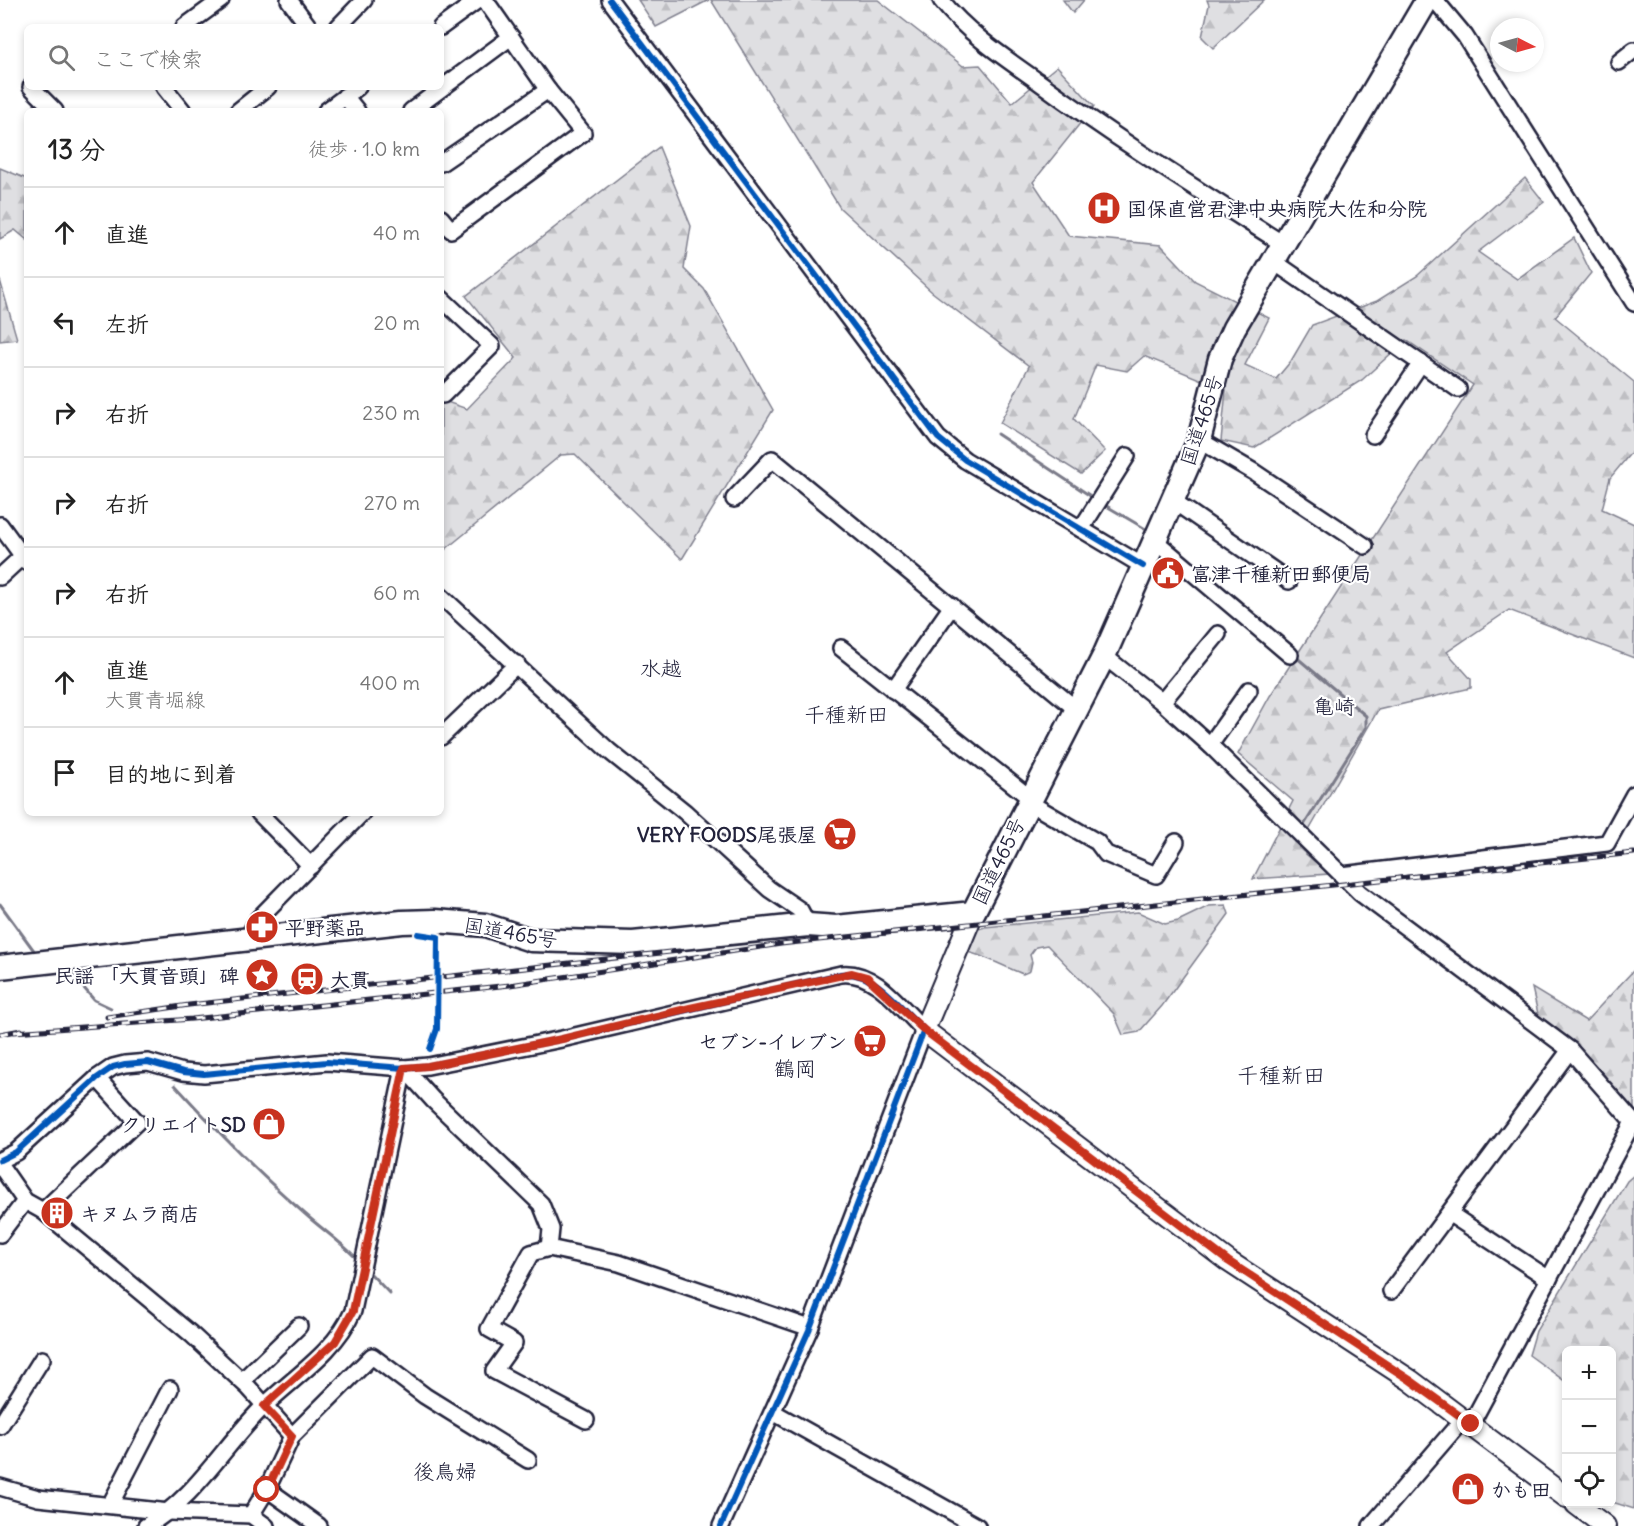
<!DOCTYPE html>
<html lang="ja">
<meta charset="utf-8">
<style>
:root{--surface:#fff;--page:#f2f2f2;--text:#222;--muted:#767676;--line:#e0e0e0}
body{margin:0;font-family:Delius,"Klee One",sans-serif;background:var(--page);color:var(--text)}
.controls{position:absolute;right:18px;bottom:18px;display:grid;overflow:hidden;border-radius:9px;box-shadow:0 3px 9px #0003}
.controls button{width:54px;height:54px;display:grid;place-items:center;padding:0;border:0;border-bottom:2px solid var(--line);background:var(--surface);color:var(--text);font:30px sans-serif}
.compass{position:absolute;left:1490px;top:18px;width:54px;height:54px;border-radius:50%;background:var(--surface);box-shadow:0 3px 9px #0003;rotate:96deg}
.stop{position:absolute;width:18px;height:18px;margin:-14px;border:4px solid #c8321e;border-radius:50%;background:#fff}
.stop.end{background:#c8321e;border-color:#fff;box-shadow:0 2px 6px #0008}
.list{margin:0;padding:0;list-style:none}
h2{display:flex;justify-content:space-between;align-items:center;height:78px;margin:0;padding:0 24px;font-size:26px}
h2 small{font-size:20px;font-weight:400;color:var(--muted)}
.list li{display:grid;grid-template-columns:39px 1fr auto;gap:18px;align-items:center;box-sizing:border-box;height:90px;padding:0 24px;border-top:2px solid var(--line)}
.list b{display:block;font-size:22px;white-space:nowrap}
.list p{margin:0;font-size:20px;white-space:nowrap;color:var(--muted)}
.list em{font-size:20px;font-style:normal;color:var(--muted)}
.icon{flex:none;width:33px;height:33px;fill:none;stroke:currentColor;stroke-width:2;stroke-linecap:round;stroke-linejoin:round}
.map{position:relative;flex:none;width:1634px;height:1526px;overflow:hidden}
.search{position:absolute;background:var(--surface);box-shadow:0 3px 9px #0003;left:24px;top:24px;width:420px;height:66px;display:flex;align-items:center;gap:15px;box-sizing:border-box;padding:0 21px;border-radius:9px;color:var(--muted);font-size:22px}
.panel{position:absolute;background:var(--surface);box-shadow:0 3px 9px #0003;left:24px;top:108px;width:420px;height:708px;border-radius:9px}
.map>svg:first-child{display:block}
.forest{fill:url(#forest-firs);stroke:#80808e;stroke-width:1.5}
.lines{fill:none;stroke-linecap:round;stroke-linejoin:round}
.stream{stroke:#7a7a88;stroke-width:3}
.minor-casing{stroke:#22223b;stroke-width:20}
.major-casing{stroke:#22223b;stroke-width:24}
.highway-casing{stroke:#22223b;stroke-width:27}
.minor{stroke:#fff;stroke-width:15}
.major{stroke:#fff;stroke-width:20}
.highway{stroke:#fff;stroke-width:22}
.rail-casing{stroke:#22223b;stroke-width:5}
.rail{stroke:#fff;stroke-width:3;stroke-dasharray:9;stroke-linecap:butt}
.cycleway-casing{stroke:#fff;stroke-width:10}
.cycleway{stroke:#0057b8;stroke-width:6}
.route{stroke:#c8321e;stroke-width:8}
.labels{text-anchor:middle;dominant-baseline:central;stroke-width:4.5;stroke-linejoin:round;paint-order:stroke}
.poi-label{font-size:20px;font-weight:bold;fill:#22223b;stroke:#fff;text-anchor:start}
.street-label{font-size:20px;fill:#22223b;stroke:#fff}
.neighbourhood-label{font-size:21px;fill:#22223b;stroke:#fff}
.quarter-label{font-size:22px;fill:#22223b;stroke:#fff}
</style>
<div class="map">
<svg width="1634" height="1526" viewBox="0 0 1634 1526">
<defs>
<pattern id="forest-firs" width="22" height="20" patternUnits="userSpaceOnUse" patternTransform="scale(1.5)"><rect width="22" height="20" fill="#dfdfe2"/><path d="M5 1l3.5 6h-7zM16 11l3.5 6h-7z" fill="#bfbfc3"/></pattern>
</defs>
<rect width="100%" height="100%" fill="#fff"/>
<filter id="ink" filterUnits="userSpaceOnUse"><feTurbulence type="fractalNoise" baseFrequency=".0167" numOctaves="2"/><feDisplacementMap in="SourceGraphic" scale="12" xChannelSelector="R" yChannelSelector="G"/><feConvolveMatrix kernelMatrix="1 2 1 2 8 2 1 2 1" color-interpolation-filters="sRGB"/></filter>
<g filter="url(#ink)">
<g class="forest">
<path d="M 638,0 L 709,0 L 656,27 Z"/>
<path d="M 711,0 L 878,0 L 963,66 L 980,65 L 1012,103 L 1057,66 L 1094,106 L 1033,182 L 1069,236 L 1161,245 L 1195,281 L 1269,318 L 1245,365 L 1276,379 L 1291,361 L 1312,325 L 1377,301 L 1417,276 L 1525,178 L 1544,202 L 1478,252 L 1517,279 L 1574,238 L 1591,273 L 1555,317 L 1634,382 L 1634,449 L 1610,478 L 1602,509 L 1634,524 L 1634,658 L 1509,610 L 1447,652 L 1471,679 L 1471,688 L 1378,710 L 1299,848 L 1329,874 L 1253,879 L 1293,801 L 1238,754 L 1270,696 L 1473,385 L 1406,340 L 1362,380 L 1254,448 L 1221,441 L 1226,390 L 1144,356 L 1127,371 L 1096,365 L 1074,419 L 1105,451 L 1081,474 L 1000,423 L 1029,366 L 932,292 L 840,208 Z"/>
<path d="M 1063,0 L 1084,0 L 1073,13 Z"/>
<path d="M 1207,0 L 1264,0 L 1213,48 L 1202,37 L 1209,5 Z"/>
<path d="M 659,147 L 691,226 L 684,269 L 704,289 L 773,410 L 682,559 L 575,454 L 561,455 L 441,553 L 441,400 L 467,409 L 516,358 L 466,296 Z"/>
<path d="M 0,168 L 27,179 L 27,240 L 15,230 L 0,239 Z"/>
<path d="M 0,280 L 17,339 L 0,341 Z"/>
<path d="M 1226,905 L 1229,914 L 1162,1006 L 1139,1032 L 1123,1035 L 1114,1014 L 1047,945 L 1036,947 L 1030,955 L 1032,962 L 1030,971 L 1023,974 C 1004,967 986,956 967,952 L 972,931 L 985,927 L 1138,912 L 1165,924 L 1178,921 L 1209,906 Z"/>
<path d="M 1634,970 L 1634,1117 L 1539,1018 L 1532,988 L 1586,1021 Z"/>
<path d="M 1634,1175 L 1634,1509 L 1612,1502 L 1612,1350 L 1566,1350 L 1566,1382 L 1529,1355 L 1536,1331 L 1627,1181 Z"/>
</g>
<g class="lines">
<g class="stream">
<path d="M 997,434 L 1095,499"/>
<path d="M 1103,504 L 1149,531"/>
<path d="M 1295,656 L 1366,716 L 1366,727 L 1304,825"/>
<path d="M 0,904 L 35,952"/>
<path d="M 58,971 L 73,975 L 94,1000 L 111,1008"/>
<path d="M 175,1085 C 216,1130 259,1174 305,1214 C 323,1230 340,1241 357,1259"/>
<path d="M 369,1272 L 390,1294"/>
</g>
<g class="minor-casing">
<g id="minor">
<path d="M 289,0 L 309,27"/>
<path d="M 610,0 L 938,438 L 965,460 L 1143,566"/>
<path d="M 941,0 C 967,33 1005,58 1039,82 C 1118,140 1200,191 1283,244"/>
<path d="M 1435,0 L 1465,36 L 1634,303"/>
<path d="M 184,27 L 221,0"/>
<path d="M 338,27 L 364,0"/>
<path d="M 441,27 L 478,0"/>
<path d="M 1619,62 L 1634,50"/>
<path d="M 31,87 L 55,111"/>
<path d="M 164,87 L 183,111"/>
<path d="M 345,96 L 357,111"/>
<path d="M 238,111 L 268,87"/>
<path d="M 326,111 L 358,87"/>
<path d="M 411,111 L 511,37"/>
<path d="M 441,163 L 548,90"/>
<path d="M 441,218 L 451,230 L 583,133 L 548,90 L 485,0"/>
<path d="M 1273,261 L 1458,389"/>
<path d="M 441,298 L 492,346 L 443,395 L 441,393"/>
<path d="M 1373,435 L 1421,363"/>
<path d="M 1199,440 L 1254,472 L 1365,546"/>
<path d="M 734,499 L 772,459 L 1076,709"/>
<path d="M 1172,500 L 1289,581"/>
<path d="M 0,525 L 27,562"/>
<path d="M 1081,529 L 1127,456"/>
<path d="M 1154,540 L 1290,655"/>
<path d="M 0,577 L 27,552"/>
<path d="M 441,596 L 609,751 L 685,812 L 769,889 L 800,910 L 808,925"/>
<path d="M 841,648 L 1030,798"/>
<path d="M 1104,656 L 1162,702 L 1210,745 L 1360,893 L 1570,1050 L 1634,1123"/>
<path d="M 893,690 L 952,606"/>
<path d="M 1162,702 L 1218,634"/>
<path d="M 441,737 L 517,664"/>
<path d="M 1210,745 L 1249,690"/>
<path d="M 1028,802 L 1097,842 L 1106,854 L 1156,875 L 1176,842"/>
<path d="M 259,813 L 311,866"/>
<path d="M 1342,875 L 1607,843 L 1634,794"/>
<path d="M 247,939 L 258,919 L 362,813"/>
<path d="M 404,1068 L 433,1100 L 541,1204 L 551,1229 L 549,1248"/>
<path d="M 0,1160 L 16,1152 L 97,1078 L 113,1067 L 125,1064 L 148,1062 L 183,1072 L 204,1074 L 327,1062 L 404,1068 L 428,1066 L 562,1039 L 841,974 C 875,970 901,1008 924,1030 L 810,1328 L 721,1526"/>
<path d="M 0,1165 L 25,1201 L 43,1211 L 191,1334 L 249,1388 L 292,1436"/>
<path d="M 43,1211 L 137,1122 L 97,1078"/>
<path d="M 1450,1214 L 1549,1279"/>
<path d="M 0,1234 L 25,1201"/>
<path d="M 1391,1291 L 1570,1050"/>
<path d="M 242,1381 L 299,1326"/>
<path d="M 773,1412 L 977,1526"/>
<path d="M 586,1420 L 494,1371 L 514,1343 L 489,1329 L 531,1253 L 549,1248 L 619,1263 L 810,1328"/>
<path d="M 1471,1424 L 1633,1122"/>
<path d="M 0,1426 L 42,1359"/>
<path d="M 0,1487 L 38,1498 L 169,1512 L 251,1515 L 266,1526"/>
<path d="M 267,1489 L 319,1526"/>
<path d="M 110,1505 L 170,1389"/>
<path d="M 251,1515 L 267,1489 L 292,1436 L 372,1356 L 425,1396 L 528,1460"/>
<path d="M 146,1526 C 195,1499 224,1445 264,1406 C 295,1376 335,1352 353,1311 L 404,1068"/>
<path d="M 1371,1526 L 1464,1418"/>
</g>
</g>
<g class="major-casing">
<g id="major">
<path d="M 973,913 L 924,1030 L 1228,1261 L 1410,1380 L 1566,1497"/>
<path d="M 1576,1504 L 1605,1526"/>
</g>
</g>
<g class="highway-casing">
<path id="highway" d="M 0,967 L 402,922 L 435,921 L 485,925 L 531,940 L 633,943 L 808,925 L 836,927 L 973,913 L 1104,656 L 1199,440 L 1220,359 L 1234,328 L 1427,0"/>
</g>
<use href="#minor" class="minor"/>
<use href="#major" class="major"/>
<use href="#highway" class="highway"/>
<g class="rail-casing">
<g id="rail">
<path d="M 107,1017 L 189,1005 L 679,951"/>
<path d="M 14,1032 L 192,1019 L 510,985 L 781,944 L 1634,853"/>
<path d="M 0,1034 L 21,1030"/>
</g>
</g>
<use href="#rail" class="rail"/>
<g class="cycleway-casing">
<g id="cycleway">
<path d="M 610,0 L 938,438 L 965,460 L 1143,566"/>
<path d="M 418,934 L 438,937 L 437,1029 L 430,1049"/>
<path d="M 0,1160 L 16,1152 L 97,1078 L 113,1067 L 125,1064 L 148,1062 L 183,1072 L 204,1074 L 327,1062 L 404,1068 L 428,1066 L 562,1039 L 841,974 C 875,970 901,1008 924,1030 L 810,1328 L 721,1526"/>
</g>
</g>
<use href="#cycleway" class="cycleway"/>
</g>
</g>
<g class="lines" filter="url(#ink)">
<path class="route" d="M 267,1490 L 292,1436 L 264,1406 L 335,1342 L 353,1311 L 404,1068 L 428,1066 L 562,1039 L 690,1008 L 852,973 L 867,977 L 924,1030 L 1228,1261 L 1410,1380 L 1471,1424"/>
</g>
<defs>
<g id="hospital-disc" transform="scale(1.725)"><circle r="9.5" fill="#c8321e" stroke="#fff"/><path d="M-5-5h3v3.5h4V-5h3V5h-3V1.5h-4V5h-3Z" fill="#fff"/></g>
<g id="civic-disc" transform="scale(1.725)"><circle r="9.5" fill="#c8321e" stroke="#fff"/><path d="M-.6-6.5H3V-4.5H.6V-3L4-1V1h2V6H-6V1h2V-1L-.6-3ZM-1.2 2.5V6h2.4V2.5Z" fill="#fff"/></g>
<g id="supermarket-disc" transform="scale(1.725)"><circle r="9.5" fill="#c8321e" stroke="#fff"/><path d="M-6-5.5h2.5l.6 2H6L4.5 2H-2.5L-4.4-4H-6ZM-1.5 3.2a1.3 1.3 0 1 0 .1 0ZM3 3.2a1.3 1.3 0 1 0 .1 0Z" fill="#fff"/></g>
<g id="pharmacy-disc" transform="scale(1.725)"><circle r="9.5" fill="#c8321e" stroke="#fff"/><path d="M-2-6h4v4h4v4h-4v4h-4v-4h-4v-4h4Z" fill="#fff"/></g>
<g id="sight-disc" transform="scale(1.725)"><circle r="9.5" fill="#c8321e" stroke="#fff"/><path d="M0-6L1.8-2.2L6-1.7L2.9 1.2L3.7 5.4L0 3.3L-3.7 5.4L-2.9 1.2L-6-1.7L-1.8-2.2Z" fill="#fff"/></g>
<g id="station-disc" transform="scale(1.725)"><circle r="9.5" fill="#c8321e" stroke="#fff"/><path d="M-3-6H3Q5-6 5-4V2Q5 4 3 4L4.5 6H3L1.5 4h-3L-3 6H-4.5L-3 4Q-5 4-5 2V-4Q-5-6-3-6ZM-3.5-4v3h7v-3ZM-3.5 1v1.5H-2V1ZM2 1v1.5H3.5V1Z" fill="#fff"/></g>
<g id="shop-disc" transform="scale(1.725)"><circle r="9.5" fill="#c8321e" stroke="#fff"/><path d="M-5-2.5h2.3a2.7 3.5 0 0 1 5.4 0H5L5.5 6h-11ZM-1.5-2.5h3a1.5 2.3 0 0 0-3 0Z" fill="#fff"/></g>
<g id="building-disc" transform="scale(1.725)"><circle r="9.5" fill="#c8321e" stroke="#fff"/><path d="M-4-6H4V6H1V3H-1V6H-4ZM-2.5-4.3h1.7v1.8h-1.7ZM.8-4.3h1.7v1.8H.8ZM-2.5-1h1.7V.8h-1.7ZM.8-1h1.7V.8H.8Z" fill="#fff"/></g>
</defs>
<g fill-rule="evenodd">
<use href="#hospital-disc" x="1104" y="208"/>
<use href="#civic-disc" x="1168" y="573"/>
<use href="#supermarket-disc" x="840" y="834"/>
<use href="#pharmacy-disc" x="262" y="927"/>
<use href="#sight-disc" x="262" y="975"/>
<use href="#station-disc" x="307" y="979"/>
<use href="#supermarket-disc" x="870" y="1041"/>
<use href="#shop-disc" x="269" y="1124"/>
<use href="#building-disc" x="57" y="1213"/>
<use href="#shop-disc" x="1468" y="1489"/>
</g>
<g class="labels">
<g class="poi-label">
<text x="1127" y="208">国保直営君津中央病院大佐和分院</text>
<text x="1191" y="573">富津千種新田郵便局</text>
<text x="817" y="834" text-anchor="end">VERY FOODS尾張屋</text>
<text x="285" y="927">平野薬品</text>
<text x="239" y="975" text-anchor="end">民謡 「大貫音頭」碑</text>
<text x="330" y="979">大貫</text>
<text x="847" y="1041" text-anchor="end">セブン-イレブン</text>
<text x="246" y="1124" text-anchor="end">クリエイトSD</text>
<text x="80" y="1213">キヌムラ商店</text>
<text x="1491" y="1489">かも田</text>
</g>
<g class="street-label">
<text transform="translate(1201 420) rotate(-72)">国道465号</text>
<text transform="translate(998 861) rotate(-64)">国道465号</text>
<text transform="translate(511 932) rotate(10)">国道465号</text>
</g>
<g class="neighbourhood-label">
<text x="661" y="668">水越</text>
<text x="1334" y="706">亀崎</text>
<text x="846" y="714">千種新田</text>
<text x="795" y="1068">鶴岡</text>
<text x="445" y="1471">後鳥婦</text>
</g>
<g class="quarter-label">
<text x="1281" y="1075">千種新田</text>
</g>
</g>
</svg>
<div class="controls">
<button>+</button>
<button>−</button>
<button><svg class="icon" aria-label="locate" viewBox="0 0 24 24"><circle cx="12" cy="12" r="6"/><path d="M12 2v4M12 18v4M2 12h4M18 12h4"/></svg></button>
</div>
<svg class="compass" viewBox="-18 -18 36 36"><path d="M0-13l5 13h-10z" fill="#e53935"/><path d="M0 13l5-13h-10z" fill="#767676"/></svg>
<div class="stop" style="left:267px;top:1490px"></div>
<div class="stop end" style="left:1471px;top:1424px"></div>
<div class="search"><svg class="icon" aria-label="search" viewBox="0 0 24 24"><circle cx="10" cy="10" r="6"/><path d="M15 15l6 6"/></svg>ここで検索</div>
<section class="panel">
<h2>13 分<small>徒歩 · 1.0 km</small></h2>
<ul class="list">
<li><svg class="icon" aria-label="ahead" viewBox="0 0 24 24"><path d="M12 20V5M6 11l6-6 6 6"/></svg><div><b>直進</b></div><em>40 m</em></li>
<li><svg class="icon" aria-label="left" viewBox="0 0 24 24"><path d="M17 20v-9H6M10 6l-5 5 5 5"/></svg><div><b>左折</b></div><em>20 m</em></li>
<li><svg class="icon" aria-label="right" viewBox="0 0 24 24"><path d="M7 20v-9h11M14 6l5 5-5 5"/></svg><div><b>右折</b></div><em>230 m</em></li>
<li><svg class="icon" aria-label="right" viewBox="0 0 24 24"><path d="M7 20v-9h11M14 6l5 5-5 5"/></svg><div><b>右折</b></div><em>270 m</em></li>
<li><svg class="icon" aria-label="right" viewBox="0 0 24 24"><path d="M7 20v-9h11M14 6l5 5-5 5"/></svg><div><b>右折</b></div><em>60 m</em></li>
<li><svg class="icon" aria-label="ahead" viewBox="0 0 24 24"><path d="M12 20V5M6 11l6-6 6 6"/></svg><div><b>直進</b><p>大貫青堀線</p></div><em>400 m</em></li>
<li><svg class="icon" aria-label="arrive" viewBox="0 0 24 24"><path d="M6 21V4h12l-3 4 3 4H6"/></svg><div><b>目的地に到着</b></div></li>
</ul>
</section>
</div>
